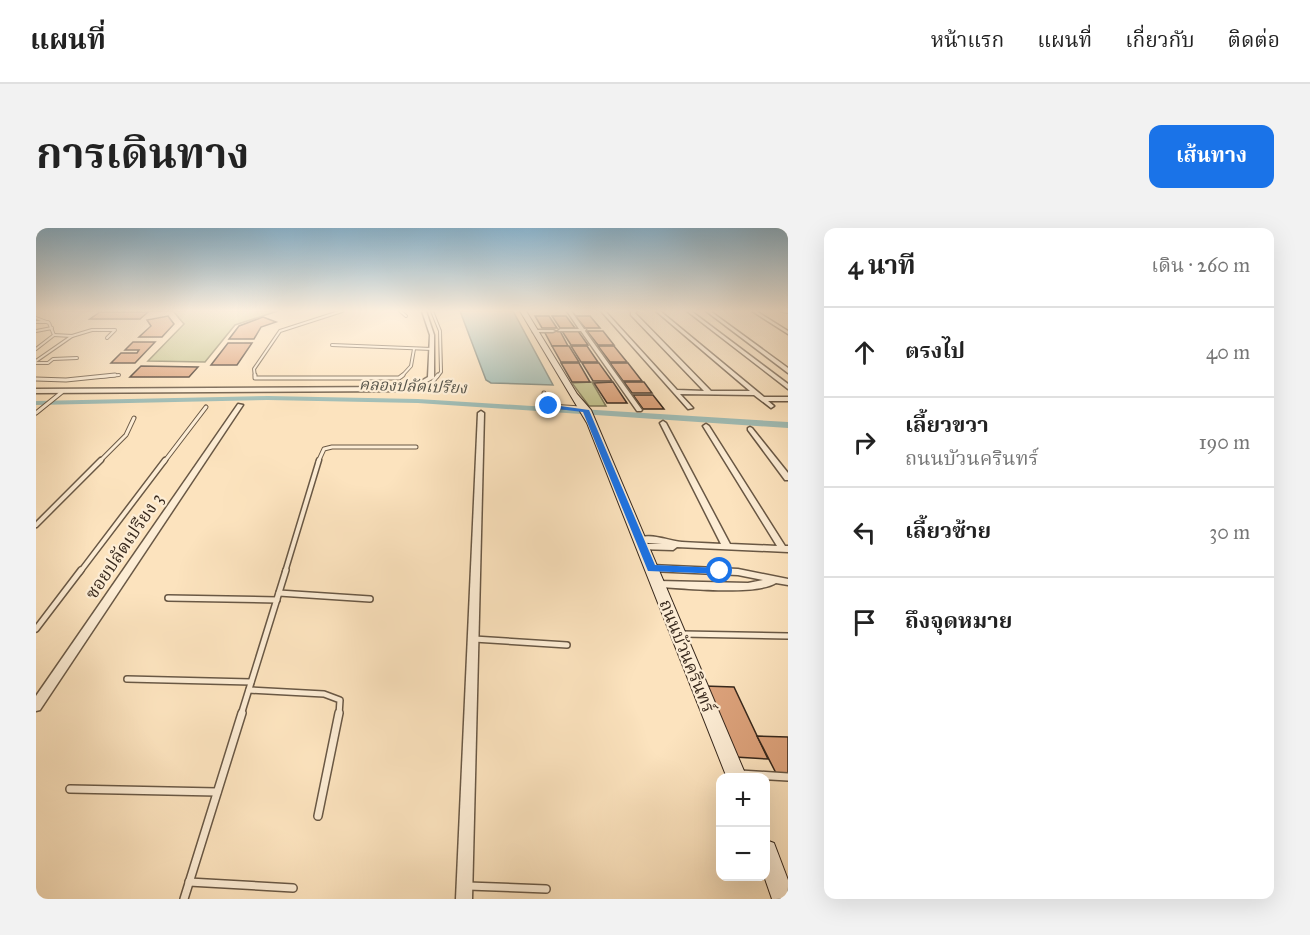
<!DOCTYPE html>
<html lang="th">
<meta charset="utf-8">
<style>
:root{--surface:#fff;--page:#f2f2f2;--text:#222;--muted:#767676;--line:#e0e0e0;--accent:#1a73e8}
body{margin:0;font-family:"IM FELL Great Primer","Noto Serif Thai",serif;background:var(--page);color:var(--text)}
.controls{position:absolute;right:18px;bottom:18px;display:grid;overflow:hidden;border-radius:12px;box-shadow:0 6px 24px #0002}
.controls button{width:54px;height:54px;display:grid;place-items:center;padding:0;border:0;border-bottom:2px solid var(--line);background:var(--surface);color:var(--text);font:30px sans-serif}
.stop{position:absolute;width:18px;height:18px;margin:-14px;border:4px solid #1a73e8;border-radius:50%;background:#fff}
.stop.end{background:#1a73e8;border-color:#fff;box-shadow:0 2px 6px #0008}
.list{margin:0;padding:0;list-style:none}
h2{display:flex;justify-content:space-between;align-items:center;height:78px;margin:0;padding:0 24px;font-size:26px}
h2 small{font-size:20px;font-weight:400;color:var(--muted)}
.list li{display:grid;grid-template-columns:39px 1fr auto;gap:18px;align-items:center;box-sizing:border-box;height:90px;padding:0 24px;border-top:2px solid var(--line)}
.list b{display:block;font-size:22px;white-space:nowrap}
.list p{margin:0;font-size:20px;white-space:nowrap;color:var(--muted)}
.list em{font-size:20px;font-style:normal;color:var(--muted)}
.icon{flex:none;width:33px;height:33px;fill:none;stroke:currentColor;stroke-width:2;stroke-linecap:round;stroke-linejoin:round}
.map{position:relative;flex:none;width:752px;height:671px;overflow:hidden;border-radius:12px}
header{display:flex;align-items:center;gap:36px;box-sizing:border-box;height:84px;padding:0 30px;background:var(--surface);border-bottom:2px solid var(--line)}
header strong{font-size:28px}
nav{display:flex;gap:33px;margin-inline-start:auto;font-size:21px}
.intro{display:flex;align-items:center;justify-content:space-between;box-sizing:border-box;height:144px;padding:0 36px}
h1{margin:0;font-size:42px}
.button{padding:15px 27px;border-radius:12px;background:var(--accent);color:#fff;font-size:21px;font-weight:700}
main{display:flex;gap:36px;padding:0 36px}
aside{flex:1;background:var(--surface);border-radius:12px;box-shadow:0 6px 24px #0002}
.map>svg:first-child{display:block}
.green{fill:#c3c38e;stroke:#7e7656;stroke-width:1.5}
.water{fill:#a0bdb6;stroke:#768279;stroke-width:1.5}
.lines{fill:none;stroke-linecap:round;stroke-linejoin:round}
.canal{fill:#a0bdb6;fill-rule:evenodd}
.building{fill:#dca27b;stroke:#38291d;stroke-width:1.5}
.lane-far4-casing{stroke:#695845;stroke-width:4}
.lane-far3-casing{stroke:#695845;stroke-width:5}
.lane-far2-casing{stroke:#695845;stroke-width:7}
.lane-far1-casing{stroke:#695845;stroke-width:8}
.lane-casing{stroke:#695845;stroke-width:10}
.street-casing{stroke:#695845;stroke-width:3}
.secondary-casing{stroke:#38291d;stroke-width:2}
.lane-far4{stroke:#fdedd5;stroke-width:2}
.lane-far3{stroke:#fdedd5;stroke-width:3}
.lane-far2{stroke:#fdedd5;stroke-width:4}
.lane-far1{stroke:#fdedd5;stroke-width:5}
.lane{stroke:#fdedd5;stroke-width:7}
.street{fill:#fdedd5;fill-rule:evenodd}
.secondary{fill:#fdedd5;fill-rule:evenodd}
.route{fill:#1a73e8}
.labels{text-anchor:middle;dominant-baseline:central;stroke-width:4.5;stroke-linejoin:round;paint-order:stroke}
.far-water-label{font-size:16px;font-style:italic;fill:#57554b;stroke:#fdedd5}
.street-label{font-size:18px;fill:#38291d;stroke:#fdedd5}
</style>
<header>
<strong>แผนที่</strong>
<nav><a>หน้าแรก</a><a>แผนที่</a><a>เกี่ยวกับ</a><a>ติดต่อ</a></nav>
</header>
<div class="intro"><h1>การเดินทาง</h1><a class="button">เส้นทาง</a></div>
<main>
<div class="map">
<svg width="752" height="671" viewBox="0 0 752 671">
<rect width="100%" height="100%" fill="#fce3be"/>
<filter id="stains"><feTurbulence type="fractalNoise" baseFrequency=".00333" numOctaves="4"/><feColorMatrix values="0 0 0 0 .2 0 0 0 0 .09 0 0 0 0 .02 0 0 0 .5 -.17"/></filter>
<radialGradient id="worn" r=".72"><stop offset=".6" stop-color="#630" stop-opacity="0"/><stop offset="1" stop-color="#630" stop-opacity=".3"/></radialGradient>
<g class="green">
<path d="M 26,83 L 242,83 L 199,97 L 169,134 L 112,133 L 148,96 L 137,83 Z"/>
<path d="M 556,154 L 570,178 L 553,178 L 536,155 Z"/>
</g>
<path class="water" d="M 424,83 L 477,83 L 517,157 L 455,155 L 450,152 Z"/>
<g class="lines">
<path class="canal" d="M 232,168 L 382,171 L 752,194 L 752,200 L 382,175 L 232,172 L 0,177 L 0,173 Z"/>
</g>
<g class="building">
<path d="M 64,84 L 112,84 L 104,91 L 54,91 Z"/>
<path d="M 132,88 L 138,96 L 126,109 L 103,109 L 115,98 L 111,92 Z"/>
<path d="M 499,88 L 513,88 L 521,100 L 506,100 Z"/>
<path d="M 516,88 L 530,88 L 539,100 L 524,100 Z"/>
<path d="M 539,88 L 554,88 L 564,100 L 549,100 Z"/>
<path d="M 227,89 L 240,94 L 225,99 L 218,111 L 193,111 L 203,98 Z"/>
<path d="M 508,103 L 524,103 L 532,118 L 516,118 Z"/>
<path d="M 526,103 L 542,103 L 552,117 L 535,117 Z"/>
<path d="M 551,103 L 567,103 L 578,117 L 562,117 Z"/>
<path d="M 97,114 L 119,114 L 99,135 L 75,135 L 85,125 L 101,125 L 103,122 L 89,122 Z"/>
<path d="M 192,115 L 216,115 L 201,137 L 175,137 Z"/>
<path d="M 516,118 L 533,118 L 543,134 L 525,134 Z"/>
<path d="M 535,118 L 551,118 L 562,134 L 545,134 Z"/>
<path d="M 562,118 L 578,118 L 591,134 L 574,134 Z"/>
<path d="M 525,135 L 543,135 L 554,154 L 536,154 Z"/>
<path d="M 546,135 L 563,135 L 576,153 L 557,153 Z"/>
<path d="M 574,135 L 592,135 L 606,153 L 587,153 Z"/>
<path d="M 105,138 L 162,139 L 153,149 L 94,149 Z"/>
<path d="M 577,154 L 591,175 L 571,175 L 558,155 Z"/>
<path d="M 588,154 L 608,154 L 616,165 L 596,165 Z"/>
<path d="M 597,167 L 617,167 L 628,181 L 607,181 Z"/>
<path d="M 668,458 L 698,459 L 732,531 L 699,529 Z"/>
<path d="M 721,508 L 752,509 L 752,550 L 742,549 Z"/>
</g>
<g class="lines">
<g class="lane-far4-casing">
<g id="lane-far4">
<path d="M 364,83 L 370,88"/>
<path d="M 396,83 L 404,103 L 405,144 L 401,149"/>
<path d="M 746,83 L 752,84"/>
<path d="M 0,90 L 13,95 L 18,107 L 0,121"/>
<path d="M 0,94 L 12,94"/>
<path d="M 0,103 L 16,100"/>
<path d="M 36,108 L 56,102 L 79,102 L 71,110"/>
<path d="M 296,117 L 396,121"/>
<path d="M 0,133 L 36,108 L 18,107"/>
<path d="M 0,135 L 12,135 L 17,131 L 41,130"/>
<path d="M 63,149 L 83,147"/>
<path d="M 219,149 L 218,141 L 244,103 L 306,83"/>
<path d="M 365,149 L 375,138 L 378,121"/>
</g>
</g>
<g class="lane-far3-casing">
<g id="lane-far3">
<path d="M 219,147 L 219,150 L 363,150 L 367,147"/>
<path d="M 0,151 L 30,152 L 79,147"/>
<path d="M 388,154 L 394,157 L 402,147"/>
<path d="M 508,165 L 510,176 L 513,178 L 545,180"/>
<path d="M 0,185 L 26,164"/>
<path d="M 63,234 L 90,207 L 98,190"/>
<path d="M 128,234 L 170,179"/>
<path d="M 282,234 L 288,221 L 296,219 L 380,219"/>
</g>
</g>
<g class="lane-far2-casing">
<g id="lane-far2">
<path d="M 0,297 L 65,232"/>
<path d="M 44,344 L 129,232"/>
<path d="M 249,344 L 283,232"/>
</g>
</g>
<g class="lane-far1-casing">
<g id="lane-far1">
<path d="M 243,365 L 334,371"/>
<path d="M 132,370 L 241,372"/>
<path d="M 0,401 L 45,342"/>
<path d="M 647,406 L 752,408"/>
<path d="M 438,411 L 531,417"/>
<path d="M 91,451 L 215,454"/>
<path d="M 213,462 L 288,466 L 304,472 L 303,487"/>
<path d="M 205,487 L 250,342"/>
</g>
</g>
<g class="lane-casing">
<g id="lane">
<path d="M 704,546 L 752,549"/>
<path d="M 34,561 L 181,564"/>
<path d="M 282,588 L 303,485"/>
<path d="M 153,654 L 257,660"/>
<path d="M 432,658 L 510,661"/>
<path d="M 148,671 L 206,485"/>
</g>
</g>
<g class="street-casing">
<g id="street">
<path d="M 386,83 L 390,83 L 398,107 L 398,150 L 384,158 L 367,163 L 0,165 L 0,161 L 367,159 L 380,156 L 392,149 L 394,107 Z"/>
<path d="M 531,83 L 535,83 L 548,101 L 550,101 L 549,103 L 606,182 L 605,183 L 601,183 L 545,103 L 522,103 L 524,101 L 543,101 Z"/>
<path d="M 565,83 L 569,83 L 641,162 L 668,163 L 595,87 L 595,83 L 601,83 L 599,85 L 675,163 L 714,163 L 620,83 L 624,83 L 728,169 L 752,169 L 752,173 L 732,173 L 738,178 L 735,180 L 718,167 L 644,166 L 657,180 L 652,181 Z"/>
<path d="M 651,83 L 655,83 L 752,156 L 752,161 Z"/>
<path d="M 670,83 L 674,83 L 752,140 L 752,145 Z"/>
<path d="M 716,83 L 720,83 L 752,103 L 752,106 Z"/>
<path d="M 499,102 L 517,102 L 519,103 L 517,104 L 497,104 Z"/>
<path d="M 202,176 L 207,177 L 4,482 L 0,483 L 0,468 Z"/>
<path d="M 445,183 L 448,185 L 436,671 L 420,671 L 442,185 Z"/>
<path d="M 627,193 L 630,195 L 694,316 L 741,318 L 667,198 L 670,196 L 673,198 L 749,318 L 752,318 L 752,324 L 641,319 L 637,322 L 602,321 L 601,319 L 605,316 L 626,316 L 600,314 L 599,312 C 611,303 632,313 646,314 C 659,315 672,315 685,316 L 624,195 Z"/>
<path d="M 714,199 L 716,200 L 752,245 L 752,252 L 749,252 L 712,202 L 712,200 Z"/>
<path d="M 615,337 L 702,341 L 752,351 L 752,357 L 740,355 C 719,368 649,360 622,359 L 619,358 L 617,356 L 619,354 L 622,353 L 712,355 L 727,352 L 702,347 L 615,343 L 610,340 Z"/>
</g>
</g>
<g class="secondary-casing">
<g id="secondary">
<path d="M 484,83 L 490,83 L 541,166 L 555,182 L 711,550 L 691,550 L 551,195 Z"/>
<path d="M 730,612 L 738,615 L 752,652 L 752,671 L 736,671 L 728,648 Z"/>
</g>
</g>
<use href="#lane-far4" class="lane-far4"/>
<use href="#lane-far3" class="lane-far3"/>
<use href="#lane-far2" class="lane-far2"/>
<use href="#lane-far1" class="lane-far1"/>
<use href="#lane" class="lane"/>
<use href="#street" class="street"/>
<use href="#secondary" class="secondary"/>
</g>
<linearGradient id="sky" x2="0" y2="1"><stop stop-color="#8bb8d4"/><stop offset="0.47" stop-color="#fef2e2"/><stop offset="1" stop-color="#fef2e2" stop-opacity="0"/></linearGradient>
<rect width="752" height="176" fill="url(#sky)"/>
<path class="route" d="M 510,176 L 553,182 L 619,337 L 684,340 L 687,341 L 687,346 L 612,343 L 547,184 L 513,180 Z"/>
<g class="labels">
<g class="far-water-label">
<text transform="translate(377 158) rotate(2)">คลองปลัดเปรียง</text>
</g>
<g class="street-label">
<text transform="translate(88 318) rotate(-56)">ซอยปลัดเปรียง 3</text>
<text transform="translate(651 428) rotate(68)">ถนนบัวนครินทร์</text>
</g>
</g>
<rect width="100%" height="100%" filter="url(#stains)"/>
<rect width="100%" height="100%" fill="url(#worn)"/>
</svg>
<div class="controls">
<button>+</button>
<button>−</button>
</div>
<div class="stop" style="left:684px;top:343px"></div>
<div class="stop end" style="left:513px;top:178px"></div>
</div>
<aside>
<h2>4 นาที<small>เดิน · 260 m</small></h2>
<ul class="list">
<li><svg class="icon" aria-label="ahead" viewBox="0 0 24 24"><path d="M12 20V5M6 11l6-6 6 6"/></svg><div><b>ตรงไป</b></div><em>40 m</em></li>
<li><svg class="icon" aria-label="right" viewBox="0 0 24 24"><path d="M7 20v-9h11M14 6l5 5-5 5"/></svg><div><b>เลี้ยวขวา</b><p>ถนนบัวนครินทร์</p></div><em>190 m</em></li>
<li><svg class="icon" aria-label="left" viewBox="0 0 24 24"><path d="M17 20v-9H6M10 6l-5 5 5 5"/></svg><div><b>เลี้ยวซ้าย</b></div><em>30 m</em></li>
<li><svg class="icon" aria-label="arrive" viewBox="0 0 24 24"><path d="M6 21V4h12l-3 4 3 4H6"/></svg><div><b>ถึงจุดหมาย</b></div></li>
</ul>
</aside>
</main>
